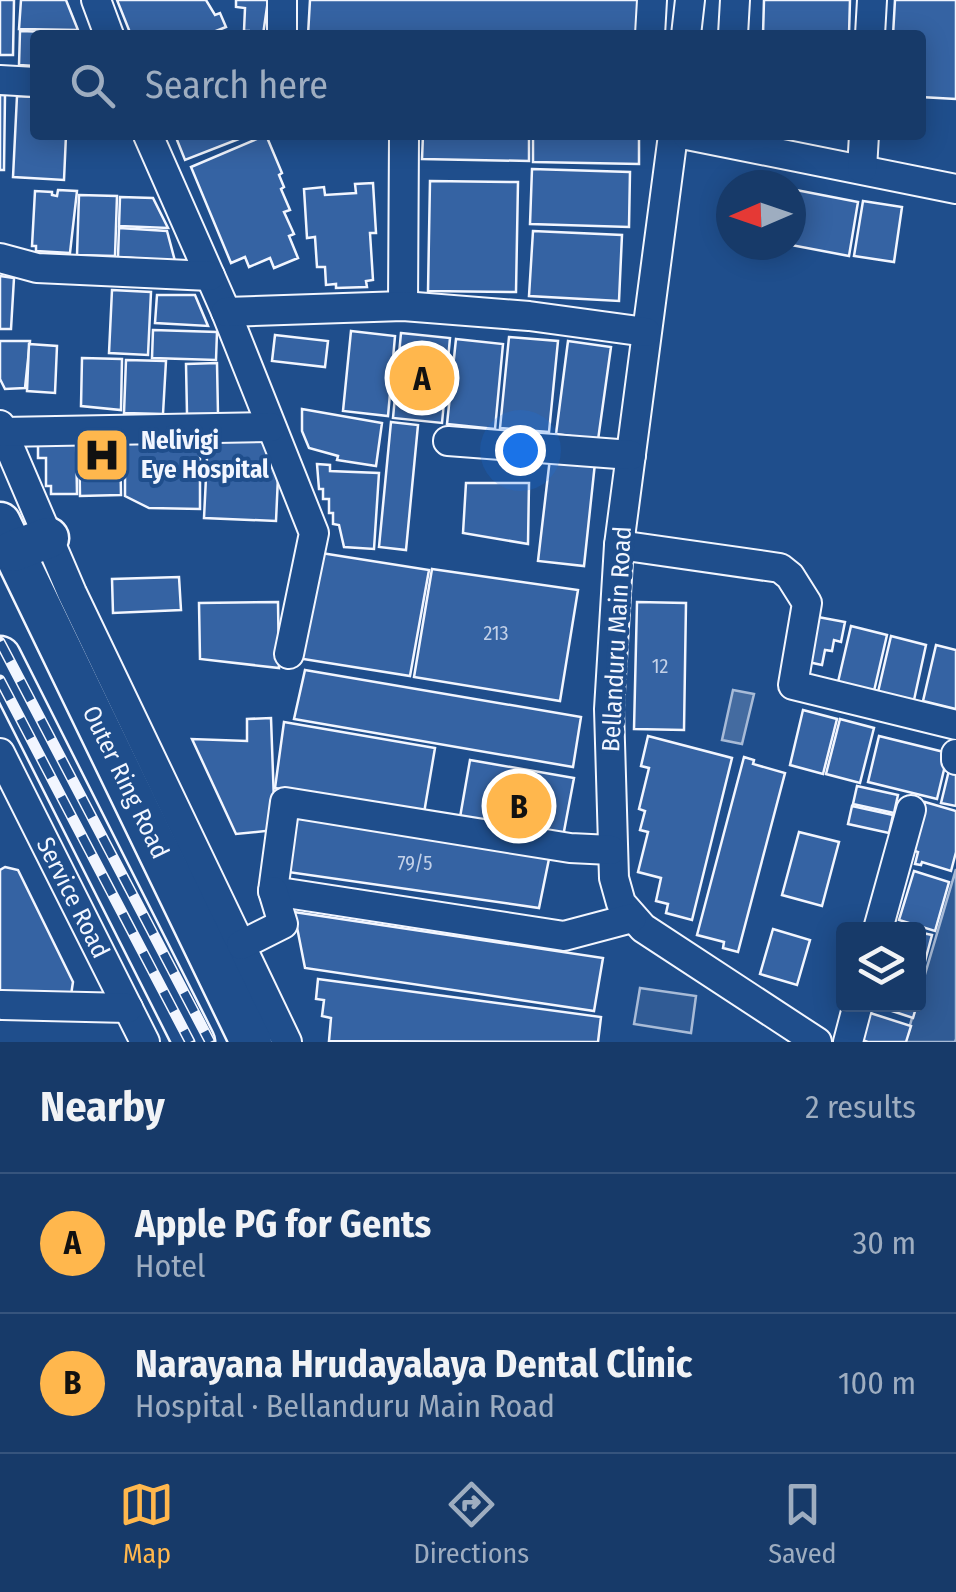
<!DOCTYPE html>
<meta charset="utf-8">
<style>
:root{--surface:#173a69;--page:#244571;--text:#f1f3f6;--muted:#9eadc0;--line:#36547d;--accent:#ffb74d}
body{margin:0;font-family:"Fira Sans Condensed",sans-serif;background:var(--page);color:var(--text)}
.controls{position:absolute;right:30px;bottom:30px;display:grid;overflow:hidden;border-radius:10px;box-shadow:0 5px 25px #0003}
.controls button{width:90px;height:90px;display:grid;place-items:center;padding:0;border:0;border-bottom:2px solid var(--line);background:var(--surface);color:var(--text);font:50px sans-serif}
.compass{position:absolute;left:716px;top:170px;width:90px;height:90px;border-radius:50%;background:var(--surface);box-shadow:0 5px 25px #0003;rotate:268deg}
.you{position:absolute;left:520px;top:450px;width:35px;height:35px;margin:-25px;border:8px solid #fff;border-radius:50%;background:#1a73e8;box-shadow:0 0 0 15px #1a73e833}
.badge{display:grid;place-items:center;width:65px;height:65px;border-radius:50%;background:var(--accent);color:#111;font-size:32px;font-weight:700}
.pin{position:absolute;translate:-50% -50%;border:5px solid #fff;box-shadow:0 2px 10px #0006}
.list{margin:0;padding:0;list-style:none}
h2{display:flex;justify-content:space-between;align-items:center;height:130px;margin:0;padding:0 40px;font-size:42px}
h2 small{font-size:32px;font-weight:400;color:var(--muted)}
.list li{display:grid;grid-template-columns:65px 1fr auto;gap:30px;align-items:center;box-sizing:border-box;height:140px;padding:0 40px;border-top:2px solid var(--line)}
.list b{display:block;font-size:38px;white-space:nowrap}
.list p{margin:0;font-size:32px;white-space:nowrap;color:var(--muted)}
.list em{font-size:32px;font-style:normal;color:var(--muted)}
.icon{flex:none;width:55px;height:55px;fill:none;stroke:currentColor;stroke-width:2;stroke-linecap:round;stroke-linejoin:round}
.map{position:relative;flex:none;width:956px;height:1042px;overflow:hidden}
.search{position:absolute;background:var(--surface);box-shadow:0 5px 25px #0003;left:30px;right:30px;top:30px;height:110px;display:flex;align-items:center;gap:25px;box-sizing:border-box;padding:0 35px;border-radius:10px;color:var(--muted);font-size:38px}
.sheet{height:410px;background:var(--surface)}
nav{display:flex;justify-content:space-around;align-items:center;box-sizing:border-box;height:140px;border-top:2px solid var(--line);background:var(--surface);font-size:28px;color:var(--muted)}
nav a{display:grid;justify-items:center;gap:5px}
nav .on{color:var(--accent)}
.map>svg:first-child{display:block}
.built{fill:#305b95;stroke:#a8bbd7;stroke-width:2.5}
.water{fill:#446ba0;stroke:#a8bbd7;stroke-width:2.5}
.building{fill:#3563a3;stroke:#f2f6ff;stroke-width:2.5}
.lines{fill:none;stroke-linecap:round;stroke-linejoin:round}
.minor-casing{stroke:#f2f6ff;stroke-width:32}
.highway-casing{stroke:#f2f6ff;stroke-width:45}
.minor{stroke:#1f4e8c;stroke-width:28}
.highway{stroke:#1f4e8c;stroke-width:40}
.rail-casing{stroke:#f2f6ff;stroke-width:11}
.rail{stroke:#1f4e8c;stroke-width:8;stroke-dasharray:22;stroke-linecap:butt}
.labels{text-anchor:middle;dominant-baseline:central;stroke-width:8;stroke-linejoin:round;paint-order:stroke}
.number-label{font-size:20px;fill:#c3d1e8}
.poi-label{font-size:25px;font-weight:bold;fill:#f2f6ff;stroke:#1f4e8c;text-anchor:start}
.street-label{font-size:25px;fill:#f2f6ff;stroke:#1f4e8c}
</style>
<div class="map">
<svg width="956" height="1042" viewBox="0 0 956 1042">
<rect width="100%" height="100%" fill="#1f4e8c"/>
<g class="built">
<path d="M 956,869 L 956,1039 L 955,1042 L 905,1042 Z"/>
<path d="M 640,988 L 696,996 L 691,1033 L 634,1024 Z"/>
</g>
<path class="water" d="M 733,690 L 754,694 L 742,744 L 722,740 Z"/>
<g class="building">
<path d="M 0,0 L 14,0 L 13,55 L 0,55 Z"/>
<path d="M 21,0 L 66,0 L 78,30 L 19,29 Z"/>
<path d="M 117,0 L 206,0 L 215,15 L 220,13 L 226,27 L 206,35 L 131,35 Z"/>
<path d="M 236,0 L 268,0 L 263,35 L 250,35 L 249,31 L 244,31 L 245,8 L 236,7 Z"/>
<path d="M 310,0 L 646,0 L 644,35 L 308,35 Z"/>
<path d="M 764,0 L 850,0 L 849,35 L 763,35 Z"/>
<path d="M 895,0 L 956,0 L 956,99 L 921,97 L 921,35 L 893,35 Z"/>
<path d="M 20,31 L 79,33 L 80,35 L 35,35 L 35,66 L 19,65 Z"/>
<path d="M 0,95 L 5,95 L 4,170 L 0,170 Z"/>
<path d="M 17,96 L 35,97 L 35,135 L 66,135 L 64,180 L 13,177 Z"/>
<path d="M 175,135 L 249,135 L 185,160 Z"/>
<path d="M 266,135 L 282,173 L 279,175 L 284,187 L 281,189 L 290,210 L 284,212 L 294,234 L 289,236 L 298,258 L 274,268 L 270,258 L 249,267 L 245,257 L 231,263 L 191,167 Z"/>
<path d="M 423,135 L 529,135 L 529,161 L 422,159 Z"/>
<path d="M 533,135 L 639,135 L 639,164 L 533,162 Z"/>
<path d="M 532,169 L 630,172 L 629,227 L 530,224 Z"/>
<path d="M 430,181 L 518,182 L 516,292 L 428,291 Z"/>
<path d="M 373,183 L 376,233 L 370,233 L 373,280 L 366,281 L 367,287 L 336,288 L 336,284 L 326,285 L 325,267 L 317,267 L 315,237 L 307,238 L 304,189 L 324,187 L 325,195 L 356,193 L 355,184 Z"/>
<path d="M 791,189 L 858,202 L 849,256 L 791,245 Z"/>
<path d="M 58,190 L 77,191 L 70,253 L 36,251 L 36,246 L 32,246 L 35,191 L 52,192 L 52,195 L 57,196 Z"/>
<path d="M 79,195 L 117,196 L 115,256 L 77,255 Z"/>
<path d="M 120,197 L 153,198 L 168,228 L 119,226 Z"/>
<path d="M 863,201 L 902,207 L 894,262 L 854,256 Z"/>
<path d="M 119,228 L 167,231 L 175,261 L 118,257 Z"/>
<path d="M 533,231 L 622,235 L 619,301 L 529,296 Z"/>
<path d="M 0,276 L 14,278 L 11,329 L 0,329 Z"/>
<path d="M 112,290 L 151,292 L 148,355 L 109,353 Z"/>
<path d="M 157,295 L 195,295 L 208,326 L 155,323 Z"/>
<path d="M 153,330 L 217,332 L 216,360 L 152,358 Z"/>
<path d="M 351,331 L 395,336 L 388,416 L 343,411 Z"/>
<path d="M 401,333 L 450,338 L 442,423 L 393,418 Z"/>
<path d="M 275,335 L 328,341 L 325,367 L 272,361 Z"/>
<path d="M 509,337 L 558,341 L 549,432 L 500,428 Z"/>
<path d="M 456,339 L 503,344 L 495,429 L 447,424 Z"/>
<path d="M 0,341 L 30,341 L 25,388 L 5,389 L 0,379 Z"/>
<path d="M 568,341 L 611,347 L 598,440 L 556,434 Z"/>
<path d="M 29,344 L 57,346 L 55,393 L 27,391 Z"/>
<path d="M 82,358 L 122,359 L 121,410 L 81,406 Z"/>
<path d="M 126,360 L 166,361 L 163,414 L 124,413 Z"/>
<path d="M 217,363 L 218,414 L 187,414 L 186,364 Z"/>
<path d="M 302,409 L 382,423 L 376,466 L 337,460 L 338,456 L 309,448 L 302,431 Z"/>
<path d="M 391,422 L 418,425 L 406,550 L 379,547 Z"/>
<path d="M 79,437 L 120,437 L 121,495 L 80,496 Z"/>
<path d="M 200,437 L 200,509 L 149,508 L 125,496 L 125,439 Z"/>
<path d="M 208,437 L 261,439 L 278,477 L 276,521 L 204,518 Z"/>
<path d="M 38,440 L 76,440 L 77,494 L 51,494 L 51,486 L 46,486 L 46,458 L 38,458 Z"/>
<path d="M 550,458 L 595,463 L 584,566 L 538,561 Z"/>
<path d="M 317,464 L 330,465 L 330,471 L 379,473 L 374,549 L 344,547 L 339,525 L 333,524 L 333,513 L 329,513 L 329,499 L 323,499 L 323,489 L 319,489 Z"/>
<path d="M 466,483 L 529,483 L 528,544 L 463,533 Z"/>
<path d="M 315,552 L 429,570 L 410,676 L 297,658 Z"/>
<path d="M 432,569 L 578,590 L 560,701 L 414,677 Z"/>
<path d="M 179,577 L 181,610 L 113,613 L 112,579 Z"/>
<path d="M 278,602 L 279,668 L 200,659 L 199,603 Z"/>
<path d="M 637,602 L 686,603 L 684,730 L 634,729 Z"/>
<path d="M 818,617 L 845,622 L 841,642 L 834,640 L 832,651 L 825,650 L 822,665 L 808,662 Z"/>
<path d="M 851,626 L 887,635 L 874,691 L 838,682 Z"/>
<path d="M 891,636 L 926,645 L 914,700 L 878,692 Z"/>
<path d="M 936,645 L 956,650 L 956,709 L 923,701 Z"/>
<path d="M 305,670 L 581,717 L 573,767 L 294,719 Z"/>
<path d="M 803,710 L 837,719 L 823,774 L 790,765 Z"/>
<path d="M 271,718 L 275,830 L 236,834 L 192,739 L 247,741 L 247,719 Z"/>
<path d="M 840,719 L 874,728 L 860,783 L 826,774 Z"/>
<path d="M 284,722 L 435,748 L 424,813 L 275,788 Z"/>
<path d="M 648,736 L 732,758 L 692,920 L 666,913 L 668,904 L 656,901 L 661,878 L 638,872 L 648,832 L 640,830 L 645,811 L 639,809 L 649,768 L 641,766 Z"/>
<path d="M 879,736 L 948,753 L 937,799 L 868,782 Z"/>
<path d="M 744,757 L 754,760 L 753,764 L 785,773 L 738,952 L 723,948 L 724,942 L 697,935 Z"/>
<path d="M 470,760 L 574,778 L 562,842 L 459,823 Z"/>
<path d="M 950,766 L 956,768 L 956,806 L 941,803 Z"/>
<path d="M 857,786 L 898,795 L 894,813 L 853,804 Z"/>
<path d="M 925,802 L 956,811 L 956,852 L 951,871 L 922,862 L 921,865 L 915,864 L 918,852 L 912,850 Z"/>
<path d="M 852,806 L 893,815 L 889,833 L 848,824 Z"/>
<path d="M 290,814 L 550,854 L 539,908 L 281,871 Z"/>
<path d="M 799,832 L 839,842 L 822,906 L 782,895 Z"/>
<path d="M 5,867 L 18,870 L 73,982 L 71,995 L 0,993 L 0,870 Z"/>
<path d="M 914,871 L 949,882 L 935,931 L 899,920 Z"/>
<path d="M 294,912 L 603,958 L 594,1011 L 305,968 Z"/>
<path d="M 773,929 L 810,940 L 797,985 L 760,974 Z"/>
<path d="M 918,932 L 932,935 L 924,965 L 918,964 Z"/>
<path d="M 318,979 L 601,1017 L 598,1042 L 329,1041 L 331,1018 L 322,1016 L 324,1000 L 316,999 Z"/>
<path d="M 871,1004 L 917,1004 L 913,1018 Z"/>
<path d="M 867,1012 L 911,1026 L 906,1042 L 868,1042 L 859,1039 Z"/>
</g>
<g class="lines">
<g class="minor-casing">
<g id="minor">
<path d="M 96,0 L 109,35"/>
<path d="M 282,35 L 282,0"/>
<path d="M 650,35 L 652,0"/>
<path d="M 686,35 L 690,0"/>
<path d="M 733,35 L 735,0"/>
<path d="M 870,35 L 872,0"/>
<path d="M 0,80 L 35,82"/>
<path d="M 148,135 L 226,312 L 314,533 L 289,654"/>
<path d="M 673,135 L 619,545 L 609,709 L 614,878 L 621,903 L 643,928 L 817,1042"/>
<path d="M 687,135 L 956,189"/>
<path d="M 862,169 L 864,135"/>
<path d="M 0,258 L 37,268 L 210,276"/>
<path d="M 403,306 L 404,135"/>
<path d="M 226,312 L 403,306 L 529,316 L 646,332"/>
<path d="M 0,425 L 72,593 L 287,1042"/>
<path d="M 3,432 L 271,427"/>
<path d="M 448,441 L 631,455"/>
<path d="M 619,545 L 780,568 L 790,576 L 807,603 L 793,685 L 956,725"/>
<path id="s1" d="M 0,753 L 145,1042"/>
<path d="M 956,754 L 956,760"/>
<path d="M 611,850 L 570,848 L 285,802 L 273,891 L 564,936 L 632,918"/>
<path d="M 878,929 L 911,810"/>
<path d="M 241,945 L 283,924 L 273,891"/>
<path d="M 2,1005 L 128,1008"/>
<path d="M 848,1042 L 858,1004"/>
</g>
</g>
<g class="highway-casing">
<g id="highway">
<path id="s2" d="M 0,523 L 251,1042"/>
<path d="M 13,551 L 48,538"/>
<path d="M 0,657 L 194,1042"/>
</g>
</g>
<use href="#minor" class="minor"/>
<use href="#highway" class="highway"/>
<g class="rail-casing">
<g id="rail">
<path d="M 0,642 L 210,1042"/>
<path d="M 0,680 L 190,1042"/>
</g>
</g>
<use href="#rail" class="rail"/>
</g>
<defs>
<g id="hospital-square" transform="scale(2.875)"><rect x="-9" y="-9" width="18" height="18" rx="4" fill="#ffb74d" stroke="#1f4e8c"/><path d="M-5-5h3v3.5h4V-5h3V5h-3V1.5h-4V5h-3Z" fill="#111"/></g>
</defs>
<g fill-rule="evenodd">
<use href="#hospital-square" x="102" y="455"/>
</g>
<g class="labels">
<g class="number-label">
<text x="496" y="633">213</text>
<text x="660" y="666">12</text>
<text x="415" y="863">79/5</text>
</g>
<g class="poi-label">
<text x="141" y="441">Nelivigi<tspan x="141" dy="29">Eye Hospital</tspan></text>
</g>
<g class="street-label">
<text transform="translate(617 639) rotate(-87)">Bellanduru Main Road</text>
<text stroke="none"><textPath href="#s2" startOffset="288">Outer Ring Road</textPath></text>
<text stroke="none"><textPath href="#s1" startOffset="162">Service Road</textPath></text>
</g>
</g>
</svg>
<div class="controls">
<button><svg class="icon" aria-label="layers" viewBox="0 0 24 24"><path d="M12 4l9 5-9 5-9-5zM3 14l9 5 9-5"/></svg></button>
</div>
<svg class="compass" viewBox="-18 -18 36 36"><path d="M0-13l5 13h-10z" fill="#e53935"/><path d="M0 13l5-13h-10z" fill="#9eadc0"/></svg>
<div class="you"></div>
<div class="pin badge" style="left:422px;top:378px">A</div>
<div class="pin badge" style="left:519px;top:806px">B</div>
<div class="search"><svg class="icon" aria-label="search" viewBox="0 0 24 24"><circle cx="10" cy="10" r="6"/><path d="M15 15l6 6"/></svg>Search here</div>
</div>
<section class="sheet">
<h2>Nearby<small>2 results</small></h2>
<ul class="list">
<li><span class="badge">A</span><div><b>Apple PG for Gents</b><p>Hotel</p></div><em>30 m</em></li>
<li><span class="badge">B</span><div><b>Narayana Hrudayalaya Dental Clinic</b><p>Hospital · Bellanduru Main Road</p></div><em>100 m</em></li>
</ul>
</section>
<nav>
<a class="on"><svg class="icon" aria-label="map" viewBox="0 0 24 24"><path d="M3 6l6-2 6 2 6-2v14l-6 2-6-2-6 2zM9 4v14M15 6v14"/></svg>Map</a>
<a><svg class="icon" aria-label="directions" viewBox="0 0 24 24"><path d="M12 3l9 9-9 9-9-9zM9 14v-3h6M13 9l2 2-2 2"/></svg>Directions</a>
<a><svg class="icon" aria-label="saved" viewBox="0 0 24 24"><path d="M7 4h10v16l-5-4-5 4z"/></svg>Saved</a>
</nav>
